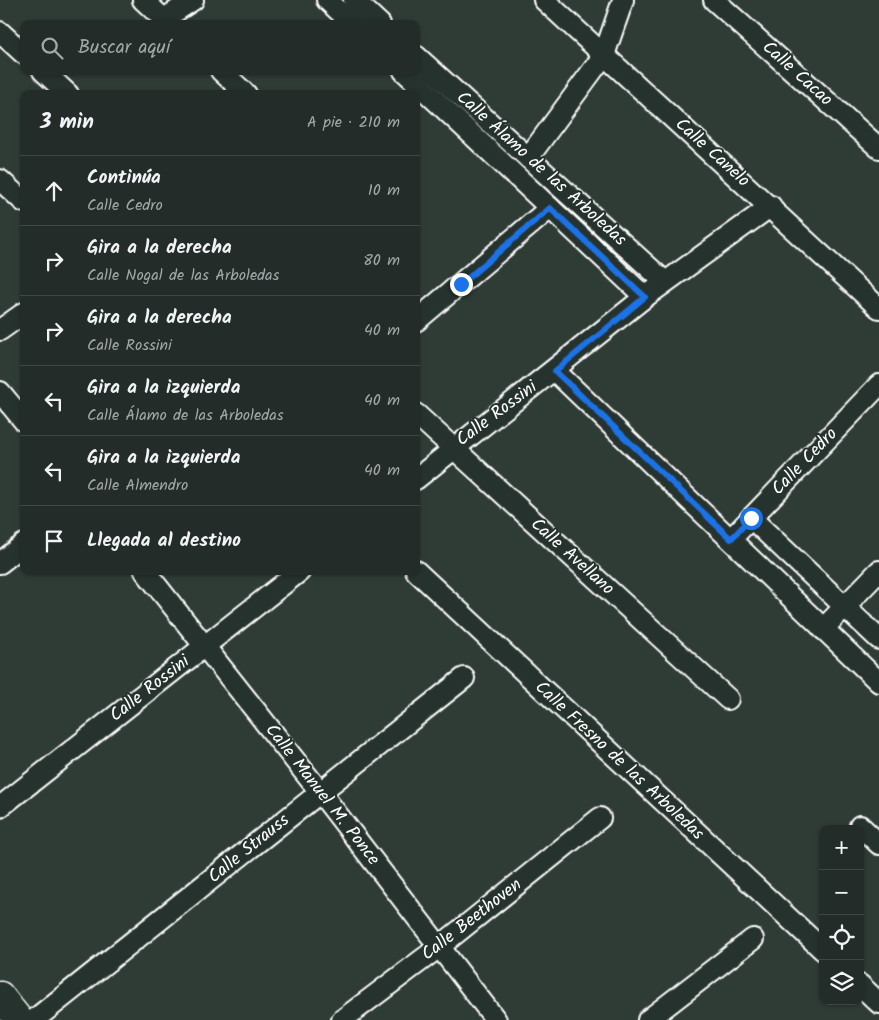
<!DOCTYPE html>
<html lang="es">
<meta charset="utf-8">
<style>
:root{--surface:#232c28;--page:#2b3430;--text:#f1f3f6;--muted:#a3a7a8;--line:#404845}
body{margin:0;font-family:Kalam,sans-serif;background:var(--page);color:var(--text)}
.controls{position:absolute;right:15px;bottom:15px;display:grid;overflow:hidden;border-radius:10px;box-shadow:0 1px 4px #0004}
.controls button{width:45px;height:45px;display:grid;place-items:center;padding:0;border:0;border-bottom:1px solid var(--line);background:var(--surface);color:var(--text);font:25px sans-serif}
.stop{position:absolute;width:15px;height:15px;margin:-11px;border:4px solid #1a73e8;border-radius:50%;background:#fff}
.stop.end{background:#1a73e8;border-color:#fff;box-shadow:0 1px 5px #0008}
.list{margin:0;padding:0;list-style:none}
h2{display:flex;justify-content:space-between;align-items:center;height:65px;margin:0;padding:0 20px;font-size:21px}
h2 small{font-size:16px;font-weight:400;color:var(--muted)}
.list li{display:grid;grid-template-columns:32px 1fr auto;gap:15px;align-items:center;box-sizing:border-box;height:70px;padding:0 20px;border-top:1px solid var(--line)}
.list b{display:block;font-size:19px;white-space:nowrap}
.list p{margin:0;font-size:16px;white-space:nowrap;color:var(--muted)}
.list em{font-size:16px;font-style:normal;color:var(--muted)}
.icon{flex:none;width:28px;height:28px;fill:none;stroke:currentColor;stroke-width:2;stroke-linecap:round;stroke-linejoin:round}
.map{position:relative;flex:none;width:879px;height:1020px;overflow:hidden}
.search{position:absolute;background:var(--surface);box-shadow:0 1px 4px #0004;left:20px;top:20px;width:400px;height:55px;display:flex;align-items:center;gap:12px;box-sizing:border-box;padding:0 18px;border-radius:10px;color:var(--muted);font-size:19px}
.panel{position:absolute;background:var(--surface);box-shadow:0 1px 4px #0004;left:20px;top:90px;width:400px;height:485px;border-radius:10px}
.map>svg:first-child{display:block}
.lines{fill:none;stroke-linecap:round;stroke-linejoin:round}
.street-casing{stroke:#fff;stroke-width:24}
.secondary-casing{stroke:#fff;stroke-width:31}
.street{stroke:#26332d;stroke-width:20}
.secondary{stroke:#26332d;stroke-width:28}
.route{stroke:#1a73e8;stroke-width:6}
.labels{text-anchor:middle;dominant-baseline:central;stroke-width:4;stroke-linejoin:round;paint-order:stroke}
.street-label{font-size:18px;fill:#fff;stroke:#26332d}
</style>
<div class="map">
<svg width="879" height="1020" viewBox="0 0 879 1020">
<rect width="100%" height="100%" fill="#2f3b35"/>
<filter id="ink" filterUnits="userSpaceOnUse"><feTurbulence type="fractalNoise" baseFrequency=".02" numOctaves="2"/><feDisplacementMap in="SourceGraphic" scale="10" xChannelSelector="R" yChannelSelector="G"/><feConvolveMatrix kernelMatrix="1 2 1 2 8 2 1 2 1" color-interpolation-filters="sRGB"/></filter>
<g filter="url(#ink)">
<g class="lines">
<g class="street-casing">
<g id="street">
<path d="M 143,0 L 169,24"/>
<path d="M 327,0 L 353,24"/>
<path d="M 354,0 L 380,24"/>
<path d="M 544,0 L 879,308"/>
<path d="M 714,0 L 879,148"/>
<path d="M 164,19 L 193,0"/>
<path d="M 0,32 L 24,54"/>
<path d="M 416,56 L 665,282"/>
<path d="M 43,71 L 68,94"/>
<path d="M 221,71 L 246,94"/>
<path d="M 404,71 L 645,297"/>
<path d="M 528,158 L 604,55 L 623,0"/>
<path d="M 0,180 L 24,202"/>
<path d="M 416,321 L 550,208"/>
<path d="M 0,330 L 24,313"/>
<path d="M 555,371 L 879,682"/>
<path d="M 0,392 L 24,421"/>
<path d="M 416,414 L 728,699"/>
<path d="M 416,479 L 645,297 L 771,206"/>
<path d="M 751,518 L 879,639"/>
<path d="M 731,539 L 879,385"/>
<path d="M 0,563 L 24,544"/>
<path d="M 145,571 L 320,792 L 496,1020"/>
<path d="M 416,571 L 823,950"/>
<path d="M 823,629 L 879,571"/>
<path d="M 0,807 L 300,571"/>
<path d="M 860,826 L 879,844"/>
<path d="M 860,985 L 879,1003"/>
<path d="M 34,1020 L 464,678"/>
<path d="M 342,1020 L 439,947 L 600,818"/>
<path d="M 648,1020 L 753,939"/>
</g>
</g>
<g class="secondary-casing">
<path id="secondary" d="M 0,996 L 19,1020"/>
</g>
<use href="#street" class="street"/>
<use href="#secondary" class="secondary"/>
</g>
</g>
<g class="lines" filter="url(#ink)">
<path class="route" d="M 461,284 L 550,208 L 645,297 L 555,371 L 731,539 L 751,518"/>
</g>
<g class="labels">
<g class="street-label">
<text transform="translate(797 74) rotate(42)">Calle Cacao</text>
<text transform="translate(712 153) rotate(42)">Calle Canelo</text>
<text transform="translate(541 169) rotate(42)">Calle Álamo de las Arboledas</text>
<text transform="translate(497 414) rotate(-37)">Calle Rossini</text>
<text transform="translate(805 462) rotate(-46)">Calle Cedro</text>
<text transform="translate(572 557) rotate(42)">Calle Avellano</text>
<text transform="translate(150 689) rotate(-38)">Calle Rossini</text>
<text transform="translate(619 761) rotate(43)">Calle Fresno de las Arboledas</text>
<text transform="translate(322 795) rotate(52)">Calle Manuel M. Ponce</text>
<text transform="translate(249 849) rotate(-39)">Calle Strauss</text>
<text transform="translate(472 920) rotate(-38)">Calle Beethoven</text>
</g>
</g>
</svg>
<div class="controls">
<button>+</button>
<button>−</button>
<button><svg class="icon" aria-label="locate" viewBox="0 0 24 24"><circle cx="12" cy="12" r="6"/><path d="M12 2v4M12 18v4M2 12h4M18 12h4"/></svg></button>
<button><svg class="icon" aria-label="layers" viewBox="0 0 24 24"><path d="M12 4l9 5-9 5-9-5zM3 14l9 5 9-5"/></svg></button>
</div>
<div class="stop" style="left:751px;top:518px"></div>
<div class="stop end" style="left:461px;top:284px"></div>
<div class="search"><svg class="icon" aria-label="search" viewBox="0 0 24 24"><circle cx="10" cy="10" r="6"/><path d="M15 15l6 6"/></svg>Buscar aquí</div>
<section class="panel">
<h2>3 min<small>A pie · 210 m</small></h2>
<ul class="list">
<li><svg class="icon" aria-label="ahead" viewBox="0 0 24 24"><path d="M12 20V5M6 11l6-6 6 6"/></svg><div><b>Continúa</b><p>Calle Cedro</p></div><em>10 m</em></li>
<li><svg class="icon" aria-label="right" viewBox="0 0 24 24"><path d="M7 20v-9h11M14 6l5 5-5 5"/></svg><div><b>Gira a la derecha</b><p>Calle Nogal de las Arboledas</p></div><em>80 m</em></li>
<li><svg class="icon" aria-label="right" viewBox="0 0 24 24"><path d="M7 20v-9h11M14 6l5 5-5 5"/></svg><div><b>Gira a la derecha</b><p>Calle Rossini</p></div><em>40 m</em></li>
<li><svg class="icon" aria-label="left" viewBox="0 0 24 24"><path d="M17 20v-9H6M10 6l-5 5 5 5"/></svg><div><b>Gira a la izquierda</b><p>Calle Álamo de las Arboledas</p></div><em>40 m</em></li>
<li><svg class="icon" aria-label="left" viewBox="0 0 24 24"><path d="M17 20v-9H6M10 6l-5 5 5 5"/></svg><div><b>Gira a la izquierda</b><p>Calle Almendro</p></div><em>40 m</em></li>
<li><svg class="icon" aria-label="arrive" viewBox="0 0 24 24"><path d="M6 21V4h12l-3 4 3 4H6"/></svg><div><b>Llegada al destino</b></div></li>
</ul>
</section>
</div>
